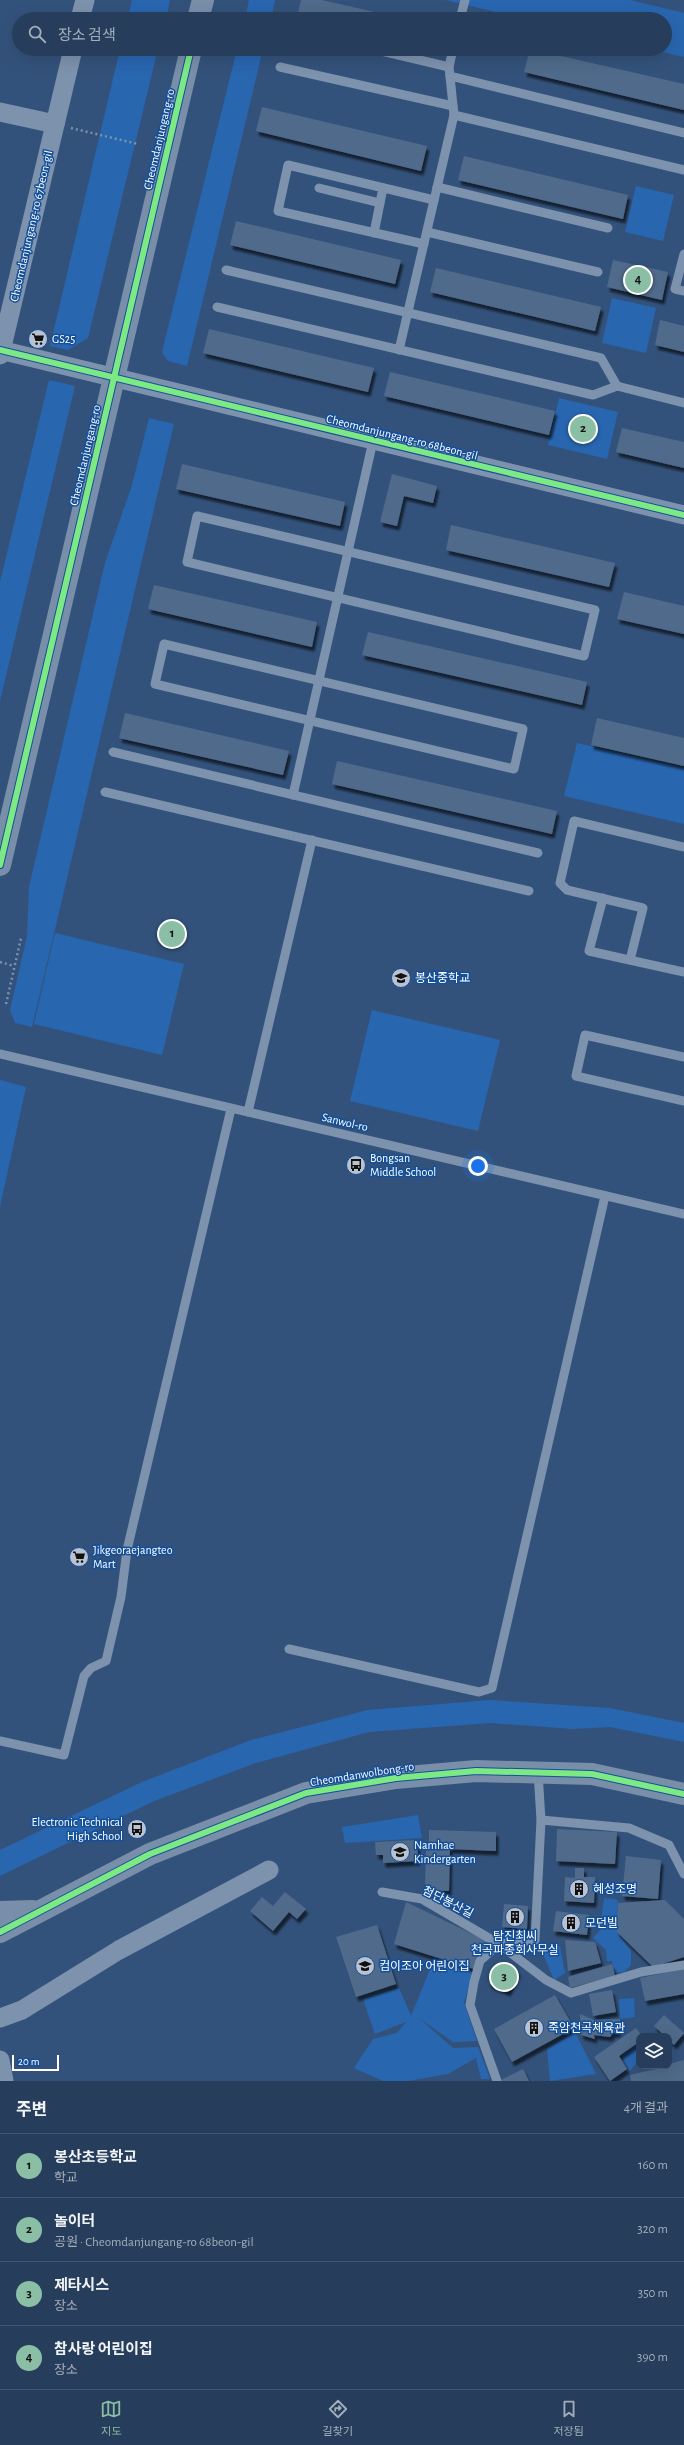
<!DOCTYPE html>
<html lang="ko">
<meta charset="utf-8">
<style>
:root{--surface:#263e5c;--page:#324965;--text:#f1f3f6;--muted:#a4aebb;--line:#425772;--accent:#8abfa5}
body{margin:0;font-family:"Alegreya Sans","Noto Sans KR",sans-serif;background:var(--page);color:var(--text)}
.controls{position:absolute;right:12px;bottom:12px;display:grid;overflow:hidden;border-radius:8px;box-shadow:0 4px 16px #0002}
.controls button{width:36px;height:36px;display:grid;place-items:center;padding:0;border:0;border-bottom:1px solid var(--line);background:var(--surface);color:var(--text);font:20px sans-serif}
.scale{position:absolute;left:12px;bottom:10px;width:47px;box-sizing:border-box;padding-left:4px;border:2px solid #fff;border-top:0;font-size:11px;line-height:14px;white-space:nowrap;color:#fff;-webkit-text-stroke:3px #144f9a;paint-order:stroke}
.you{position:absolute;left:478px;top:1166px;width:14px;height:14px;margin:-10px;border:3px solid #fff;border-radius:50%;background:#1a73e8;box-shadow:0 0 0 6px #1a73e833}
.badge{display:grid;place-items:center;width:26px;height:26px;border-radius:50%;background:var(--accent);color:#111;font-size:13px;font-weight:700}
.pin{position:absolute;translate:-50% -50%;border:2px solid #fff;box-shadow:0 1px 4px #0006}
.list{margin:0;padding:0;list-style:none}
h2{display:flex;justify-content:space-between;align-items:center;height:52px;margin:0;padding:0 16px;font-size:17px}
h2 small{font-size:13px;font-weight:400;color:var(--muted)}
.list li{display:grid;grid-template-columns:26px 1fr auto;gap:12px;align-items:center;box-sizing:border-box;height:64px;padding:0 16px;border-top:1px solid var(--line)}
.list b{display:block;font-size:15px;white-space:nowrap}
.list p{margin:0;font-size:13px;white-space:nowrap;color:var(--muted)}
.list em{font-size:13px;font-style:normal;color:var(--muted)}
.icon{flex:none;width:22px;height:22px;fill:none;stroke:currentColor;stroke-width:2;stroke-linecap:round;stroke-linejoin:round}
.map{position:relative;flex:none;width:684px;height:2081px;overflow:hidden}
.search{position:absolute;background:var(--surface);box-shadow:0 4px 16px #0002;left:12px;right:12px;top:12px;height:44px;display:flex;align-items:center;gap:10px;box-sizing:border-box;padding:0 14px;border-radius:22px;color:var(--muted);font-size:15px}
.sheet{height:308px;background:var(--surface)}
nav{display:flex;justify-content:space-around;align-items:center;box-sizing:border-box;height:56px;border-top:1px solid var(--line);background:var(--surface);font-size:11px;color:var(--muted)}
nav a{display:grid;justify-items:center;gap:2px}
nav .on{color:var(--accent)}
.map>svg:first-child{display:block}
.green{fill:#2966b0}
.building{fill:#506a8a;filter:url(#shadow)}
.lines{fill:none;stroke-linecap:round;stroke-linejoin:round}
.path{stroke:#7d92ad;stroke-width:2.5;stroke-dasharray:2 3;stroke-linecap:butt}
.lane{stroke:#7d92ad;stroke-width:9}
.street{stroke:#7d92ad;stroke-width:19}
.secondary{stroke:#788ea9;stroke-width:22}
.cycleway-casing{stroke:#144f9a;stroke-width:8}
.cycleway{stroke:#7ce984;stroke-width:6}
.labels{text-anchor:middle;dominant-baseline:central;stroke-width:3;stroke-linejoin:round;paint-order:stroke}
.street-label{font-size:12px;fill:#fff;stroke:#144f9a}
.poi-label{font-size:12px;fill:#fff;stroke:#144f9a;text-anchor:start}
</style>
<div class="map">
<svg width="684" height="2081" viewBox="0 0 684 2081">
<defs>
<filter id="shadow"><feDropShadow dx="2.5" dy="4.5" stdDeviation="1" flood-color="#0009"/></filter>
</defs>
<rect width="100%" height="100%" fill="#33527b"/>
<g class="green">
<path d="M 132,0 L 170,0 L 166,19 L 127,19 Z"/>
<path d="M 249,0 L 275,0 L 271,19 L 245,19 Z"/>
<path d="M 446,0 L 630,0 L 684,13 L 684,57 L 649,49 L 665,49 L 665,19 L 525,19 Z"/>
<path d="M 120,49 L 158,49 L 88,338 L 68,350 L 50,346 Z"/>
<path d="M 237,49 L 263,49 L 187,366 L 168,361 L 162,352 Z"/>
<path d="M 636,186 L 674,195 L 663,241 L 625,232 Z"/>
<path d="M 612,298 L 656,308 L 646,353 L 602,343 Z"/>
<path d="M 49,380 L 75,386 L 0,701 L 0,582 Z"/>
<path d="M 559,398 L 618,412 L 607,459 L 548,445 Z"/>
<path d="M 149,418 L 174,424 L 32,1027 L 15,1023 L 10,1010 L 27,936 L 29,887 L 105,563 L 132,485 Z"/>
<path d="M 577,743 L 684,768 L 684,824 L 564,796 Z"/>
<path d="M 55,933 L 184,964 L 162,1055 L 34,1024 Z"/>
<path d="M 372,1010 L 500,1040 L 478,1131 L 350,1101 Z"/>
<path d="M 1,1080 L 26,1087 L 0,1207 L 0,1081 Z"/>
<path d="M 490,1700 L 610,1708 L 684,1723 L 684,1742 L 610,1727 L 573,1729 L 490,1723 L 369,1732 L 256,1763 L 154,1801 L 0,1876 L 0,1850 L 142,1782 L 251,1740 L 368,1710 Z"/>
<path d="M 418,1815 L 422,1838 L 345,1843 L 342,1827 Z"/>
<path d="M 604,1898 L 618,1900 L 617,1932 L 631,1951 L 631,1965 L 624,1972 L 614,1972 L 612,1961 L 607,1961 L 606,1950 L 593,1938 L 600,1930 Z"/>
<path d="M 560,1946 L 565,1973 L 554,1980 L 541,1949 Z"/>
<path d="M 435,1957 L 473,1972 L 464,2003 L 477,2041 L 453,2042 L 419,2018 L 453,2048 L 478,2047 L 490,2079 L 481,2079 L 476,2058 L 448,2074 L 408,2081 L 383,2081 L 354,2068 L 373,2039 L 397,2033 L 406,2022 L 375,2034 L 363,1999 L 399,1988 L 411,2016 Z"/>
<path d="M 634,1998 L 635,2017 L 620,2019 L 619,1999 Z"/>
<path d="M 575,2032 L 596,2074 L 550,2081 L 547,2049 Z"/>
<path d="M 639,2042 L 639,2059 L 630,2071 L 622,2056 Z"/>
</g>
<g class="building">
<path d="M 301,0 L 322,0 L 405,19 L 307,19 L 297,17 Z"/>
<path d="M 530,49 L 684,84 L 684,110 L 524,72 Z"/>
<path d="M 262,107 L 427,146 L 421,171 L 256,131 Z"/>
<path d="M 464,156 L 628,195 L 623,219 L 458,180 Z"/>
<path d="M 236,221 L 401,260 L 395,284 L 230,245 Z"/>
<path d="M 613,260 L 668,272 L 662,300 L 607,287 Z"/>
<path d="M 436,268 L 601,307 L 595,331 L 430,292 Z"/>
<path d="M 660,320 L 684,326 L 684,352 L 655,345 Z"/>
<path d="M 209,329 L 374,368 L 368,392 L 203,353 Z"/>
<path d="M 390,372 L 555,411 L 549,435 L 384,396 Z"/>
<path d="M 622,428 L 684,442 L 684,468 L 616,452 Z"/>
<path d="M 182,464 L 345,502 L 340,526 L 176,489 Z"/>
<path d="M 392,474 L 437,486 L 433,503 L 404,496 L 397,526 L 380,522 Z"/>
<path d="M 451,525 L 615,563 L 609,587 L 446,550 Z"/>
<path d="M 154,585 L 317,622 L 312,647 L 148,609 Z"/>
<path d="M 624,592 L 684,606 L 684,634 L 617,619 Z"/>
<path d="M 368,632 L 587,682 L 582,705 L 362,655 Z"/>
<path d="M 125,713 L 289,751 L 283,775 L 119,738 Z"/>
<path d="M 597,718 L 684,738 L 684,766 L 591,745 Z"/>
<path d="M 337,761 L 557,811 L 552,834 L 332,784 Z"/>
<path d="M 557,1829 L 617,1832 L 615,1864 L 556,1861 Z"/>
<path d="M 429,1830 L 496,1832 L 496,1851 L 450,1849 L 449,1891 L 425,1890 L 426,1849 L 429,1849 Z"/>
<path d="M 417,1840 L 418,1861 L 383,1863 L 383,1855 L 376,1855 L 375,1842 Z"/>
<path d="M 626,1856 L 661,1860 L 658,1899 L 622,1896 Z"/>
<path d="M 575,1868 L 584,1868 L 584,1877 L 595,1877 L 594,1903 L 564,1901 L 565,1877 L 575,1878 Z"/>
<path d="M 285,1892 L 306,1909 L 297,1919 L 289,1912 L 273,1931 L 250,1911 L 262,1897 L 273,1906 Z"/>
<path d="M 665,1900 L 684,1919 L 684,1957 L 653,1967 L 617,1932 L 618,1903 Z"/>
<path d="M 406,1902 L 491,1943 L 474,1969 L 394,1944 Z"/>
<path d="M 504,1904 L 528,1906 L 527,1929 L 502,1927 Z"/>
<path d="M 556,1911 L 589,1915 L 587,1935 L 553,1931 Z"/>
<path d="M 377,1925 L 396,1984 L 356,1997 L 336,1937 Z"/>
<path d="M 565,1940 L 595,1942 L 601,1963 L 568,1971 Z"/>
<path d="M 499,1962 L 518,1971 L 508,1992 L 489,1983 Z"/>
<path d="M 612,1964 L 615,1976 L 570,1988 L 568,1977 Z"/>
<path d="M 684,1969 L 684,1994 L 645,2001 L 640,1978 Z"/>
<path d="M 612,1990 L 616,2012 L 593,2016 L 589,1994 Z"/>
<path d="M 555,1995 L 574,2028 L 512,2062 L 494,2029 Z"/>
<path d="M 580,2014 L 594,2020 L 620,2019 L 618,2033 L 613,2033 L 610,2037 L 594,2035 L 595,2039 L 581,2035 Z"/>
<path d="M 664,2015 L 684,2033 L 674,2045 L 669,2040 L 669,2036 L 665,2036 L 654,2026 Z"/>
<path d="M 636,2028 L 642,2036 L 639,2036 L 639,2042 L 619,2056 L 627,2069 L 610,2081 L 594,2057 Z"/>
<path d="M 684,2060 L 684,2081 L 631,2081 L 630,2075 L 669,2066 L 669,2064 Z"/>
<path d="M 523,2069 L 529,2081 L 499,2081 Z"/>
</g>
<g class="lines">
<g class="path">
<path d="M 71,128 L 138,144"/>
<path d="M 0,962 L 14,966"/>
<path d="M 6,1004 L 21,938"/>
</g>
<g class="lane">
<path d="M 460,19 L 465,0"/>
<path d="M 373,49 L 449,67"/>
<path d="M 280,67 L 453,106"/>
<path d="M 450,76 L 684,133"/>
<path d="M 454,115 L 684,170"/>
<path d="M 437,187 L 608,228"/>
<path d="M 319,188 L 380,203"/>
<path d="M 427,232 L 598,272"/>
<path d="M 374,233 L 383,188"/>
<path d="M 424,244 L 278,211 L 288,165 L 434,200"/>
<path d="M 684,254 L 675,289 L 684,291"/>
<path d="M 226,270 L 601,358 L 617,386"/>
<path d="M 217,307 L 593,395 L 617,386 L 684,403"/>
<path d="M 399,350 L 454,115 L 449,67 L 453,49"/>
<path d="M 197,516 L 595,610 L 584,656 L 187,562 Z"/>
<path d="M 164,644 L 523,729 L 514,769 L 155,684 Z"/>
<path d="M 113,752 L 538,853"/>
<path d="M 105,792 L 529,891"/>
<path d="M 293,795 L 373,441"/>
<path d="M 603,898 L 589,951 L 684,972"/>
<path d="M 630,960 L 643,908 L 567,890 L 560,883 L 574,821 L 684,847"/>
<path d="M 0,1054 L 684,1214"/>
<path d="M 684,1057 L 585,1035 L 576,1076 L 684,1101"/>
<path d="M 248,1112 L 312,840"/>
<path d="M 289,1649 L 479,1692 L 492,1688 L 605,1196"/>
<path d="M 0,1741 L 64,1755 L 84,1676 L 91,1668 L 106,1661 L 121,1597 L 127,1550 L 231,1109"/>
<path d="M 541,1820 L 629,1828 L 669,1845 L 684,1874"/>
<path d="M 382,1892 L 422,1899 L 499,1944 L 546,1980 L 571,1993 L 641,1972 L 684,1965"/>
<path d="M 497,2081 L 470,2005 L 474,1982 L 480,1961 L 499,1944 L 535,1940 L 541,1820 L 538,1772"/>
</g>
<g class="street">
<path d="M 80,19 L 85,0"/>
<path d="M 0,112 L 55,124"/>
<path d="M 0,350 L 684,515"/>
<path d="M 0,355 L 73,49"/>
<path d="M 0,2018 L 22,2010 L 119,1950 L 269,1870"/>
<path d="M 0,2060 L 4,2081"/>
</g>
<g class="secondary">
<path d="M 198,19 L 203,0"/>
<path d="M 0,865 L 191,49"/>
<path d="M 0,1912 L 33,1911"/>
<path d="M 0,1932 L 150,1854 L 306,1793 L 396,1778 L 476,1771 L 592,1774 L 684,1794"/>
</g>
<g class="cycleway-casing">
<g id="cycleway">
<path d="M 0,350 L 684,515"/>
<path d="M 0,865 L 191,49"/>
<path d="M 0,1932 L 150,1854 L 306,1793 L 396,1778 L 476,1771 L 592,1774 L 684,1794"/>
</g>
</g>
<use href="#cycleway" class="cycleway"/>
</g>
<defs>
<g id="supermarket-disc" transform="scale(1)"><circle r="9.5" fill="#b8c2d1" stroke="#144f9a"/><path d="M-6-5.5h2.5l.6 2H6L4.5 2H-2.5L-4.4-4H-6ZM-1.5 3.2a1.3 1.3 0 1 0 .1 0ZM3 3.2a1.3 1.3 0 1 0 .1 0Z" fill="#111"/></g>
<g id="school-disc" transform="scale(1)"><circle r="9.5" fill="#b8c2d1" stroke="#144f9a"/><path d="M0-5L7-2L0 1L-7-2ZM-4 1L0 2.5L4 1V4Q0 6-4 4Z" fill="#111"/></g>
<g id="bus-disc" transform="scale(1)"><circle r="9.5" fill="#b8c2d1" stroke="#144f9a"/><path d="M-5-6H5V4H4V6H2V4H-2V6H-4V4H-5ZM-3.5-4V0h7V-4ZM-3.5 1.2v1.5H-2V1.2ZM2 1.2v1.5H3.5V1.2Z" fill="#111"/></g>
<g id="building-disc" transform="scale(1)"><circle r="9.5" fill="#b8c2d1" stroke="#144f9a"/><path d="M-4-6H4V6H1V3H-1V6H-4ZM-2.5-4.3h1.7v1.8h-1.7ZM.8-4.3h1.7v1.8H.8ZM-2.5-1h1.7V.8h-1.7ZM.8-1h1.7V.8H.8Z" fill="#111"/></g>
</defs>
<g fill-rule="evenodd">
<use href="#supermarket-disc" x="38" y="339"/>
<use href="#school-disc" x="401" y="978"/>
<use href="#bus-disc" x="356" y="1165"/>
<use href="#supermarket-disc" x="79" y="1557"/>
<use href="#bus-disc" x="137" y="1829"/>
<use href="#school-disc" x="400" y="1852"/>
<use href="#building-disc" x="579" y="1889"/>
<use href="#building-disc" x="515" y="1917"/>
<use href="#building-disc" x="571" y="1923"/>
<use href="#school-disc" x="365" y="1966"/>
<use href="#building-disc" x="534" y="2028"/>
</g>
<g class="labels">
<g class="street-label">
<text transform="translate(159 139) rotate(-77)">Cheomdanjungang-ro</text>
<text transform="translate(31 226) rotate(-77)">Cheomdanjungang-ro 67beon-gil</text>
<text transform="translate(402 437) rotate(14)">Cheomdanjungang-ro 68beon-gil</text>
<text transform="translate(85 455) rotate(-77)">Cheomdanjungang-ro</text>
<text transform="translate(345 1122) rotate(13)">Sanwol-ro</text>
<text transform="translate(362 1774) rotate(-9)">Cheomdanwolbong-ro</text>
<text transform="translate(448 1902) rotate(27)">첨단봉산길</text>
</g>
<g class="poi-label">
<text x="52" y="339">GS25</text>
<text x="415" y="978">봉산중학교</text>
<text x="370" y="1158">Bongsan<tspan x="370" dy="14">Middle School</tspan></text>
<text x="93" y="1550">Jikgeoraejangteo<tspan x="93" dy="14">Mart</tspan></text>
<text x="123" y="1822" text-anchor="end">Electronic Technical<tspan x="123" dy="14">High School</tspan></text>
<text x="414" y="1845">Namhae<tspan x="414" dy="14">Kindergarten</tspan></text>
<text x="593" y="1889">혜성조명</text>
<text x="585" y="1923">모던빌</text>
<text x="515" y="1936" text-anchor="middle">탐진최씨<tspan x="515" dy="14">천곡파종회사무실</tspan></text>
<text x="379" y="1966">컴이조아 어린이집</text>
<text x="548" y="2028">죽암천곡체육관</text>
</g>
</g>
</svg>
<div class="controls">
<button><svg class="icon" aria-label="layers" viewBox="0 0 24 24"><path d="M12 4l9 5-9 5-9-5zM3 14l9 5 9-5"/></svg></button>
</div>
<div class="scale">20 m</div>
<div class="you"></div>
<div class="pin badge" style="left:172px;top:934px">1</div>
<div class="pin badge" style="left:583px;top:429px">2</div>
<div class="pin badge" style="left:504px;top:1977px">3</div>
<div class="pin badge" style="left:638px;top:280px">4</div>
<div class="search"><svg class="icon" aria-label="search" viewBox="0 0 24 24"><circle cx="10" cy="10" r="6"/><path d="M15 15l6 6"/></svg>장소 검색</div>
</div>
<section class="sheet">
<h2>주변<small>4개 결과</small></h2>
<ul class="list">
<li><span class="badge">1</span><div><b>봉산초등학교</b><p>학교</p></div><em>160 m</em></li>
<li><span class="badge">2</span><div><b>놀이터</b><p>공원 · Cheomdanjungang-ro 68beon-gil</p></div><em>320 m</em></li>
<li><span class="badge">3</span><div><b>제타시스</b><p>장소</p></div><em>350 m</em></li>
<li><span class="badge">4</span><div><b>참사랑 어린이집</b><p>장소</p></div><em>390 m</em></li>
</ul>
</section>
<nav>
<a class="on"><svg class="icon" aria-label="map" viewBox="0 0 24 24"><path d="M3 6l6-2 6 2 6-2v14l-6 2-6-2-6 2zM9 4v14M15 6v14"/></svg>지도</a>
<a><svg class="icon" aria-label="directions" viewBox="0 0 24 24"><path d="M12 3l9 9-9 9-9-9zM9 14v-3h6M13 9l2 2-2 2"/></svg>길찾기</a>
<a><svg class="icon" aria-label="saved" viewBox="0 0 24 24"><path d="M7 4h10v16l-5-4-5 4z"/></svg>저장됨</a>
</nav>
